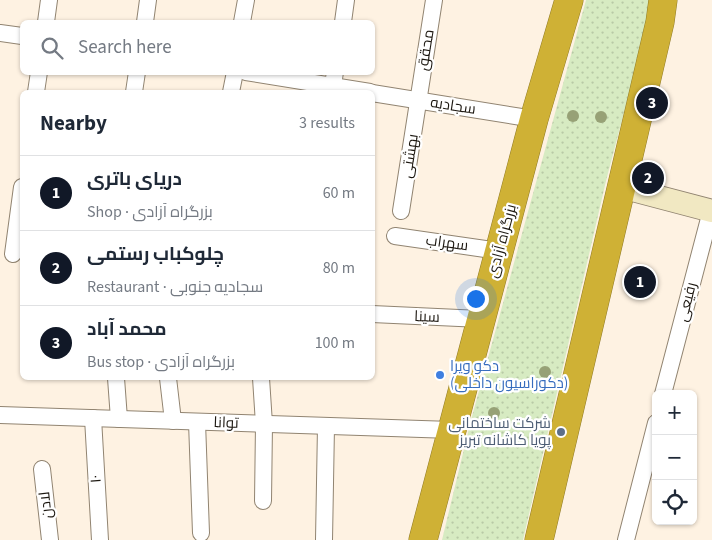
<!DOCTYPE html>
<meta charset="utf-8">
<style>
:root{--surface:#fff;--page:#f6f6f7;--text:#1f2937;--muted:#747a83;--line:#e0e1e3;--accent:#111827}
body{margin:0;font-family:"Source Sans 3",Cairo,sans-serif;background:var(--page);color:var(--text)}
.controls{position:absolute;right:15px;bottom:15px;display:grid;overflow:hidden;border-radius:8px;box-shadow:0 1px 4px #0004}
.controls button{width:45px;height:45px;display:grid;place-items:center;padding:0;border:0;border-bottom:1px solid var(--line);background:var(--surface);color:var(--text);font:25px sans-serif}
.you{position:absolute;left:475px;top:298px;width:18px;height:18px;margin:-12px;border:4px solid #fff;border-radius:50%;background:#1a73e8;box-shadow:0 0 0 8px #1a73e833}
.badge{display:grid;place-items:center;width:32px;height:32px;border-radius:50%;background:var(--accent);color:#fff;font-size:16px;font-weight:700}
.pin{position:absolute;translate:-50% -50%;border:2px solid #fff;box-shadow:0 1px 5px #0006}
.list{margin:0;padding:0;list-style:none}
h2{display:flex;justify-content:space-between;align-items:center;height:65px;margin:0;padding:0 20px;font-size:21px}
h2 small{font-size:16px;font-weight:400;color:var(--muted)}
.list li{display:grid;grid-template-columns:32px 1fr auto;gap:15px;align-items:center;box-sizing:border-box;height:75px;padding:0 20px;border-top:1px solid var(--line)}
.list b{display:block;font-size:19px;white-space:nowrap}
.list p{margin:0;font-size:16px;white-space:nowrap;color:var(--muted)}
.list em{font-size:16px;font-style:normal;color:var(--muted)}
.icon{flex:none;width:28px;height:28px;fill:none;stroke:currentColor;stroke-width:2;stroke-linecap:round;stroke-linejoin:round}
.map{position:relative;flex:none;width:712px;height:540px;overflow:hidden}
.search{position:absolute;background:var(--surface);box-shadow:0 1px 4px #0004;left:20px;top:20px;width:355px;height:55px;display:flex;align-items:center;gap:12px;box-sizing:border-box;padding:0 18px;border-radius:8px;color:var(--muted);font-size:19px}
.panel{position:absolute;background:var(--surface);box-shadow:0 1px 4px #0004;left:20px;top:90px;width:355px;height:290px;border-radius:8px}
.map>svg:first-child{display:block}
.park{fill:url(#park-dots)}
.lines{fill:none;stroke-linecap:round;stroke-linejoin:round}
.street-casing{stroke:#918471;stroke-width:18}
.secondary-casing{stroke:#918471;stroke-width:24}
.highway-casing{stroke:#907b28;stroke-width:29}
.street{stroke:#fff;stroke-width:16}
.secondary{stroke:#f1e8c2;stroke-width:22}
.highway{stroke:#cfb135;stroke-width:28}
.tree{fill:#97a176}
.shop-dot{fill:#3f7fe0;stroke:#fff;stroke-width:2}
.service-dot{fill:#5c6f8a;stroke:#fff;stroke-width:2}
.labels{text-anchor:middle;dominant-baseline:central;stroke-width:4.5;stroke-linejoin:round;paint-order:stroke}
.street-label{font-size:15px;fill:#1c1710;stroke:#fff}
.shop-label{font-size:15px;fill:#366cbe;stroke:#fff;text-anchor:start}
.service-label{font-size:15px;fill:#4e5e75;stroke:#fff;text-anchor:end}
</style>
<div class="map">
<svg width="712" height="540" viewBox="0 0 712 540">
<defs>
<pattern id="park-dots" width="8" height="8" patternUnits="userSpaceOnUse" patternTransform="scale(1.25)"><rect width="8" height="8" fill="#d7ebc2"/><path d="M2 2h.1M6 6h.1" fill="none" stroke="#b8c9a6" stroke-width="1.8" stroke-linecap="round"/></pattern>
</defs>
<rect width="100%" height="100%" fill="#fef2e2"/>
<path class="park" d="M 586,0 L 651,0 L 647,25 L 606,181 L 523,540 L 442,540 L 471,420 Z"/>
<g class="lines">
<g class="street-casing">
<g id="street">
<path d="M 46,22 L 49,0"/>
<path d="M 145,22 L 148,0"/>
<path d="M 242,22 L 246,0"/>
<path d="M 343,22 L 346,0"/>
<path d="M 0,33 L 22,36"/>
<path d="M 246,72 L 370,92"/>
<path d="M 36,92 L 39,72"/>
<path d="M 134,92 L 137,72"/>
<path d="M 231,92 L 235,72"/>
<path d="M 332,92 L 335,72"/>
<path d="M 372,93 L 534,119"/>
<path d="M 401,211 L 434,0"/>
<path d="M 395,236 L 499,251"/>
<path d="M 13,254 L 22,187"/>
<path d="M 372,314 L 481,319"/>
<path d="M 116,378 L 119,419"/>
<path d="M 168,378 L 173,421"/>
<path d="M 261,378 L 264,424 L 263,501"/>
<path d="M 663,394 L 711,211"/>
<path d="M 0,415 L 452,430"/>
<path d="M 93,418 L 100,540"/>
<path d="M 197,422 L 201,533"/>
<path d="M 42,469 L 50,540"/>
<path d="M 324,540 L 326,426"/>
<path d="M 626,540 L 656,423"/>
</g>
</g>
<g class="secondary-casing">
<path id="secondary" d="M 621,187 L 712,211"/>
</g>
<g class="highway-casing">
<g id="highway">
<path d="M 423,540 L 534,119 L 569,0"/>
<path d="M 539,540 L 660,22 L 663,0"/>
</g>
</g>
<use href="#street" class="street"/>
<use href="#secondary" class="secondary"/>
<use href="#highway" class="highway"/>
</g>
<g class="tree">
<circle cx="573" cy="116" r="6"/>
<circle cx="601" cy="117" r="6"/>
<circle cx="545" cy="372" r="6"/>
<circle cx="494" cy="413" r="6"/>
</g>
<circle class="shop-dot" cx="440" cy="375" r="5"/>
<circle class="service-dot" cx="561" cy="432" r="5"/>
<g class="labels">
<g class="street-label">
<text transform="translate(426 50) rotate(-81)">محقق</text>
<text transform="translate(453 106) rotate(9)">سجادیه</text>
<text transform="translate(410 156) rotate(-81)">بهشتی</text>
<text transform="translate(502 241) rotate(-75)">بزرگراه آزادی</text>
<text transform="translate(447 243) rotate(8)">سهراب</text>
<text transform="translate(687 302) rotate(-76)">رفیعی</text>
<text transform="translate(427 317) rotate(2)">سینا</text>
<text transform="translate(226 423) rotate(2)">توانا</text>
<text transform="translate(96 479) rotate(-94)">۱۰</text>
<text transform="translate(46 505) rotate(-96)">لادن</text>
</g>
<g class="shop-label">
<text x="450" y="366">دکو ویرا<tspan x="450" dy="17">(دکوراسیون داخلی)</tspan></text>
</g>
<g class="service-label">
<text x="551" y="423">شرکت ساختمانی<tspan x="551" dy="17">پویا کاشانه تبریز</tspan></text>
</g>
</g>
</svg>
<div class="controls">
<button>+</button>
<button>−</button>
<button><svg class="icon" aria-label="locate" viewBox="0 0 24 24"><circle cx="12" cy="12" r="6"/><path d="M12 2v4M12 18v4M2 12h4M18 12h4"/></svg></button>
</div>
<div class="you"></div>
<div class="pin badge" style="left:640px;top:282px">1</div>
<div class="pin badge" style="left:648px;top:178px">2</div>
<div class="pin badge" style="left:652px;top:103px">3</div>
<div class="search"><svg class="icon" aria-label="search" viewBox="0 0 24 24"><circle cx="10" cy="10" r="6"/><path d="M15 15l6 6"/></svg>Search here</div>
<section class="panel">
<h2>Nearby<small>3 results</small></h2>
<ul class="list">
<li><span class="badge">1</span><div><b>دریای باتری</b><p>Shop · بزرگراه آزادی</p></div><em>60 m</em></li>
<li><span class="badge">2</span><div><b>چلوکباب رستمی</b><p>Restaurant · سجادیه جنوبی</p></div><em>80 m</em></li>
<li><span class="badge">3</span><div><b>محمد آباد</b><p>Bus stop · بزرگراه آزادی</p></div><em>100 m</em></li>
</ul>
</section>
</div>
